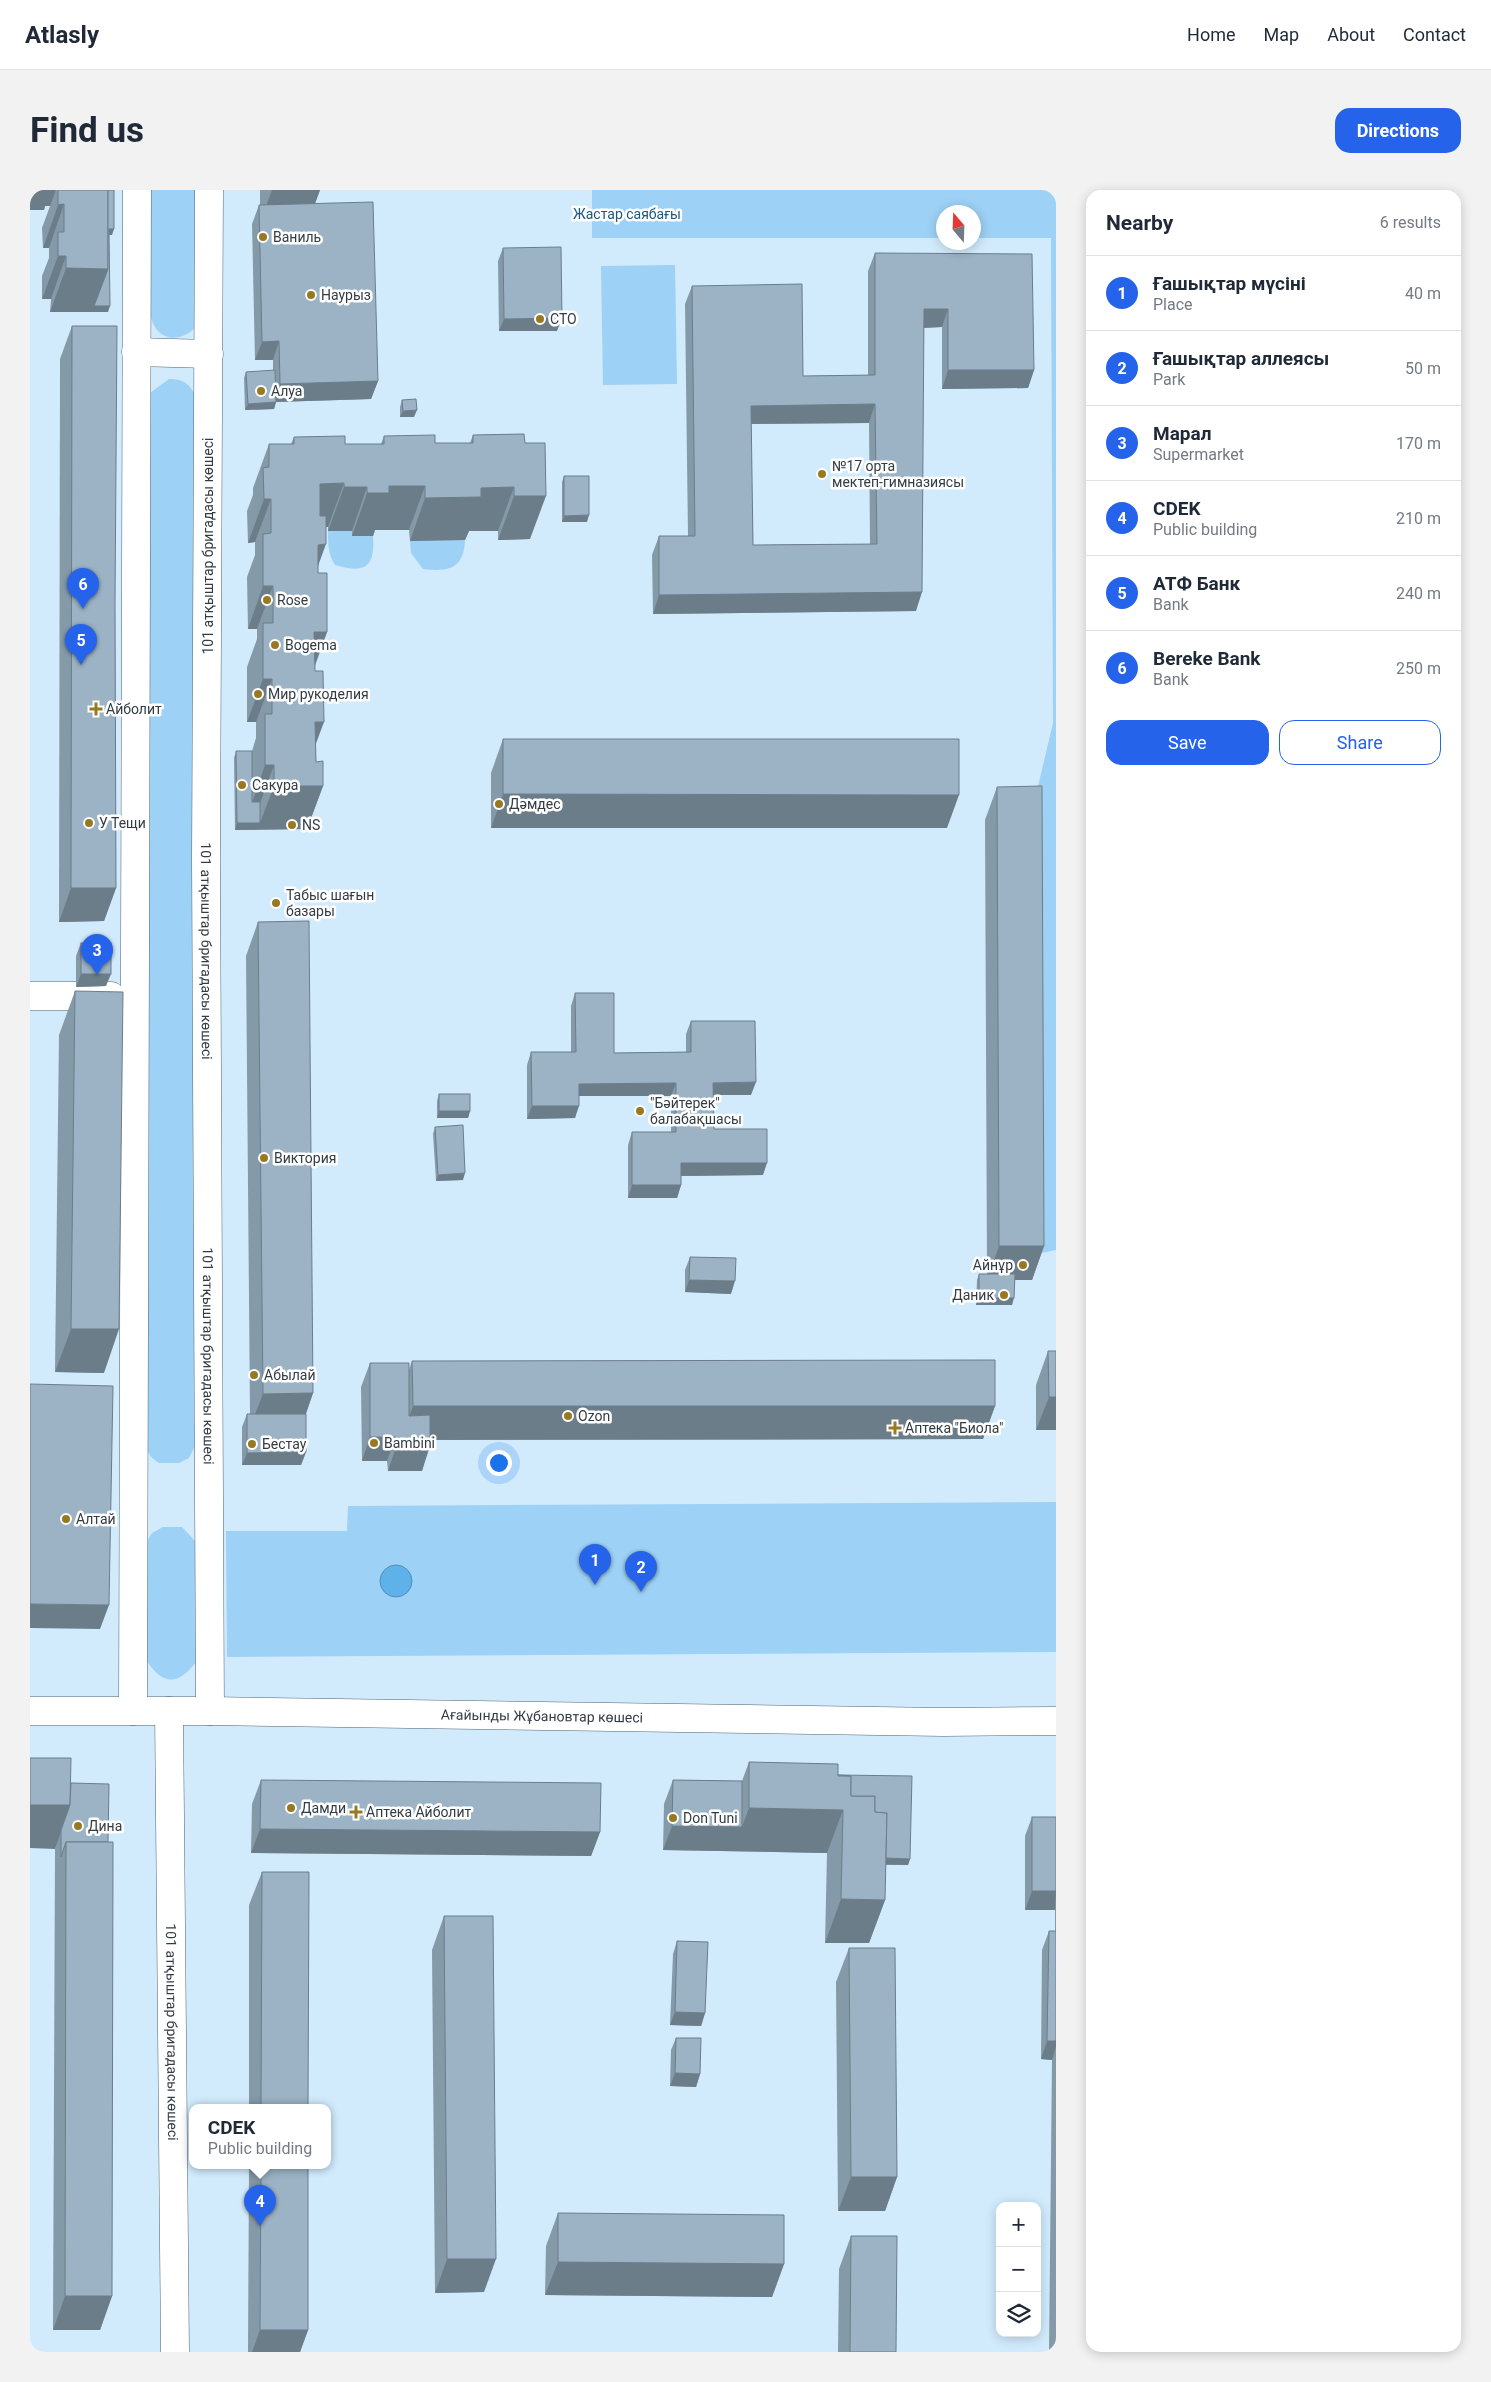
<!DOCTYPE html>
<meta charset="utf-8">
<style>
:root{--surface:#fff;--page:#f2f2f3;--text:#1f2937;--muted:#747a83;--line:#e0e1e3;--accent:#2563eb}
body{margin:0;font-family:Roboto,sans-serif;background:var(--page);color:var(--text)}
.controls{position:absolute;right:15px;bottom:15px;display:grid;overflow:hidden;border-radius:10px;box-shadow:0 2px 12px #0003}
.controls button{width:45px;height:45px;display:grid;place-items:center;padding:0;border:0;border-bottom:1px solid var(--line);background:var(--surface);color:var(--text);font:25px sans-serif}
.compass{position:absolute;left:906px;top:15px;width:45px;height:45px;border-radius:50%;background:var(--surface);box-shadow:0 2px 12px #0003;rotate:341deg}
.you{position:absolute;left:468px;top:1272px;width:18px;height:18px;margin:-12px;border:4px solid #fff;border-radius:50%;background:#1a73e8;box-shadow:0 0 0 8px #1a73e833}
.badge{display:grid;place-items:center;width:32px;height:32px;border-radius:50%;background:var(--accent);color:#fff;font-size:16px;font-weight:700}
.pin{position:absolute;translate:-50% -41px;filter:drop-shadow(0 1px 2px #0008)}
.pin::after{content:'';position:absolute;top:26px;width:18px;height:15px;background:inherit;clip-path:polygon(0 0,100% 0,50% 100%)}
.popup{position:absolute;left:159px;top:1914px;width:142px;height:65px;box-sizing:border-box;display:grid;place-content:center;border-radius:10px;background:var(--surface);filter:drop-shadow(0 1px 4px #0005);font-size:16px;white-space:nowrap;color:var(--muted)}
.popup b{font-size:19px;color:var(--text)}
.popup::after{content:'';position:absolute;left:50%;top:100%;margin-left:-10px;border:10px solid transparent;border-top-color:var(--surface)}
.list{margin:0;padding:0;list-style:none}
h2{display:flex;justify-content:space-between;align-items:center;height:65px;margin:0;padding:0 20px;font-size:21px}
h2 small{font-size:16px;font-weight:400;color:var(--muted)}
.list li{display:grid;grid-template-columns:32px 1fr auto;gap:15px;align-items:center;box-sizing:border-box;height:75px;padding:0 20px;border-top:1px solid var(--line)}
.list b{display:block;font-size:19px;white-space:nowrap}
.list p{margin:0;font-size:16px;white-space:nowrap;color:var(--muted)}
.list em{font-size:16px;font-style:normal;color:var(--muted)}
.actions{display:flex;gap:10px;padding:15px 20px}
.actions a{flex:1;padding:11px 0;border:1px solid var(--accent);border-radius:15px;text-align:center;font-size:18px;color:var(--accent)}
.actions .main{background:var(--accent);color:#fff}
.icon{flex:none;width:28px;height:28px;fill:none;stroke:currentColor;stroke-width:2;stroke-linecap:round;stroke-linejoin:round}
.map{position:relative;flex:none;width:1026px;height:2162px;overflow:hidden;border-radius:15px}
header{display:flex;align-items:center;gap:30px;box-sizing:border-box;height:70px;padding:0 25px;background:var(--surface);border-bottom:1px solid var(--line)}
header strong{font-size:24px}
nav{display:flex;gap:28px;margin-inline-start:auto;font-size:18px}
.intro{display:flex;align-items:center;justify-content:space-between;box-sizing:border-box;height:120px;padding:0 30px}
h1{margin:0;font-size:35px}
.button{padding:12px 22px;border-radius:15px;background:var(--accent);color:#fff;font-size:18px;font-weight:700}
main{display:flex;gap:30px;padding:0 30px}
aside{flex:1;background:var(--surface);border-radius:15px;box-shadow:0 2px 12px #0003}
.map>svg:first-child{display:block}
.green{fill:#9dd1f5}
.water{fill:#5eb2e9;stroke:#518fb7}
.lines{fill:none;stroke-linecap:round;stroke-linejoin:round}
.minor-casing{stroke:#4e6474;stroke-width:29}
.minor{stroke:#fff;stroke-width:28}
.wall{fill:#859aa9;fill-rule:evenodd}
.shaded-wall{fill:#6c7d8a}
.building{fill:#9bb3c5;stroke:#6c7d8a;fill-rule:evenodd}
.poi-dot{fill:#977922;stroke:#fff;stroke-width:2}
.labels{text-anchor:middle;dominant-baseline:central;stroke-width:5;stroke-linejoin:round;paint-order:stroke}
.park-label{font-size:14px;fill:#1b597e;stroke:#fff}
.poi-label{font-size:14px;fill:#323c43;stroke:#fff;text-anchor:start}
.street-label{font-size:14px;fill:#323c43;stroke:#fff}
</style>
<header>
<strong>Atlasly</strong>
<nav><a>Home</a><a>Map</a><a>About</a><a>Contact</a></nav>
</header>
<div class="intro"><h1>Find us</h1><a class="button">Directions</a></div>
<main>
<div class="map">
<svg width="1026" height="2162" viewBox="0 0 1026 2162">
<rect width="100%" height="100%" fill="#d1ebfd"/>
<g class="green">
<path d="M 121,0 L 168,0 L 166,137 C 150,153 128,152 121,128 Z"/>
<path d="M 562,0 L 1026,0 L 1026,1060 L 1002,1065 L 1000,630 L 1023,533 L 1021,48 L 944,48 L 944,22 L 914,22 L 913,48 L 562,48 Z"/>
<path d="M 645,75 L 647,194 L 573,195 L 571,76 Z"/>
<path d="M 139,189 C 153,189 159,193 165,205 L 165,1256 L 159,1268 L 149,1273 L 129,1273 L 121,1267 L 116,1258 L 120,203 Z"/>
<path d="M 298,341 L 322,341 L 322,346 L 343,346 C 345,377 336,384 305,375 C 298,364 298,354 298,341 Z"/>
<path d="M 435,350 C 434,379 418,382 393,379 L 381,363 L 380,351 Z"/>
<path d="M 1026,1312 L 1026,1462 L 197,1467 L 196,1341 L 317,1341 L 318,1316 Z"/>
<path d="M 133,1337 L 152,1337 L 165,1351 L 166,1472 C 149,1495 133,1496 117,1471 L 117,1351 L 122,1343 Z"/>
</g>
<circle class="water" cx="366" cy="1391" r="16"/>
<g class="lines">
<g class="minor-casing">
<g id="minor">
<path id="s1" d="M 179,0 L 176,669 L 180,1521"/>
<path d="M 106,162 L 179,164"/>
<path d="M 0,806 L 81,806"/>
<path id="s2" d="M 0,1521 L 180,1521 L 913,1532 L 1026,1531"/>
<path d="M 103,1521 L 107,0"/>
<path id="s3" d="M 139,1521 L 145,2162"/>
</g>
</g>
<use href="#minor" class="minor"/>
</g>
<g class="wall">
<path d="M 0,0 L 84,0 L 82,45 L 79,45 L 78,122 L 20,122 L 21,109 L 12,109 L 12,86 L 19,68 L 19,58 L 13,58 L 12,38 L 20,16 L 15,16 L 14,20 Z"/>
<path d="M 230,0 L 290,0 L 285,13 L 348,191 L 341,209 L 246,212 L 244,219 L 215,220 L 214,188 L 216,182 L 243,181 L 243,170 L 225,170 L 222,34 L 229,15 L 230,15 Z"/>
<path d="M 473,58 L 527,141 L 469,141 L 468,71 Z"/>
<path d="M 845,63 L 1004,180 L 998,198 L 912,199 L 912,137 L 894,138 L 886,421 L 623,424 L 622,365 L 629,346 L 658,346 L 655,114 L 662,96 L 773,186 L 838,185 L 838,81 ZM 839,233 L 840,354 L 723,355 L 721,234 Z"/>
<path d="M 42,136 L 85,414 L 86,698 L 74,731 L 29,732 L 30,169 Z"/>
<path d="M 372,210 L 384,227 L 370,227 L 370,217 Z"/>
<path d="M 494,244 L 500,349 L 468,350 L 468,341 L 439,341 L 435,350 L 380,351 L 379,340 L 345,340 L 343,346 L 322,346 L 322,341 L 298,341 L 298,337 L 296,337 L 288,377 L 288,383 L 297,442 L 285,476 L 286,572 L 293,596 L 277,639 L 205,640 L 204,568 L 206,561 L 222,561 L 226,548 L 226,532 L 217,532 L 217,477 L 227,449 L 227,439 L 218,439 L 217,387 L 225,365 L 225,352 L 218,353 L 217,321 L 223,305 L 223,298 L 239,254 L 261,254 L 264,247 L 315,254 L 351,254 L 354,246 L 405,253 L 440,253 L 443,245 Z"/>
<path d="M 534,286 L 557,332 L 532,332 L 532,292 Z"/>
<path d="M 473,549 L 917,638 L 461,638 L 461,583 Z"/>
<path d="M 967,597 L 1014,1056 L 1002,1090 L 985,1090 L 982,1115 L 946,1115 L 947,1090 L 949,1084 L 957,1084 L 955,630 Z"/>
<path d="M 228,732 L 283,1203 L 276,1224 L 276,1262 L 271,1275 L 212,1275 L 212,1237 L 217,1224 L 220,1224 L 216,766 Z"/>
<path d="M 51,753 L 76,796 L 46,797 L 46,766 Z"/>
<path d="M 45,801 L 74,1183 L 25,1182 L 29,845 Z"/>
<path d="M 545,803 L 584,863 L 656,862 L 656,844 L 661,831 L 721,905 L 683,905 L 684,939 L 733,985 L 651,986 L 651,995 L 647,1008 L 598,1008 L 598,955 L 602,942 L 641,942 L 641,906 L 549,906 L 545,928 L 497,929 L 497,875 L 501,862 L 541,862 L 541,816 Z"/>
<path d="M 409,904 L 440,921 L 438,928 L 407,928 L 407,911 Z"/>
<path d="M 405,937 L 433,990 L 406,991 L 403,944 Z"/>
<path d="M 660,1067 L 701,1104 L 655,1102 L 655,1080 Z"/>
<path d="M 1018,1161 L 1026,1240 L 1006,1240 L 1006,1195 Z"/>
<path d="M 382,1171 L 965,1216 L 953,1249 L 400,1250 L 392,1281 L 358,1281 L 357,1271 L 332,1271 L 331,1197 L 340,1173 L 379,1180 Z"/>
<path d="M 719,1572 L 808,1585 L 880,1669 L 878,1675 L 855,1675 L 855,1710 L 839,1753 L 795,1753 L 797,1663 L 633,1660 L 634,1614 L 643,1590 L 712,1591 Z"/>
<path d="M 231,1590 L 570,1642 L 561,1666 L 221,1663 L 222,1614 Z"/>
<path d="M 41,1593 L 78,1652 L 82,2106 L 70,2140 L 23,2140 L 25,1659 Z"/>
<path d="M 1002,1627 L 1026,1627 L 1026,2162 L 1019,2162 L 1022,1870 L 1011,1869 L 1012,1760 L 1019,1741 L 1025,1741 L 1025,1720 L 995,1720 L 995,1646 Z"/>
<path d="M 232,1682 L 278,1917 L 219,1917 L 219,1715 Z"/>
<path d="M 414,1726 L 454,2102 L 405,2103 L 402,1760 Z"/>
<path d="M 647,1751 L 675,1823 L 671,1836 L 640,1835 L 643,1764 Z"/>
<path d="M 819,1758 L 867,1987 L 855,2021 L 808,2021 L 806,1792 Z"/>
<path d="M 646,1848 L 670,1884 L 666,1897 L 640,1896 L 641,1860 Z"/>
<path d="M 219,1975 L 278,1975 L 278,2140 L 270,2162 L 218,2162 Z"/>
<path d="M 528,2023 L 754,2074 L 742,2107 L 515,2105 L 516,2056 Z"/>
<path d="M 821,2046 L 866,2162 L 808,2162 L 809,2079 Z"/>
</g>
<g class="shaded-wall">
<path d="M 0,0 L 26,0 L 20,16 L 15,16 L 14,20 L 0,20 Z"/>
<path d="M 242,0 L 290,0 L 278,33 L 230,33 Z"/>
<path d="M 34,14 L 19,58 L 13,58 L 28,15 Z"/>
<path d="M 79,39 L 84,39 L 82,45 L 77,45 Z"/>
<path d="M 28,66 L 36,66 L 21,109 L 12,109 Z"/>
<path d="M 36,78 L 78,79 L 80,116 L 78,122 L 20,122 Z"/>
<path d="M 894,119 L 918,119 L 912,137 L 887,138 Z"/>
<path d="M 532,128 L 527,141 L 469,141 L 474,129 Z"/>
<path d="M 249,151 L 243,170 L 225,170 L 232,152 Z"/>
<path d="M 918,180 L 1004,180 L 998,198 L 912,199 Z"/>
<path d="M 348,191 L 341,209 L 244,212 L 250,194 Z"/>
<path d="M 246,212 L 244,219 L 215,220 L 218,214 Z"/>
<path d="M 845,214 L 839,233 L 714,234 L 721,216 Z"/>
<path d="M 387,220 L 384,227 L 370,227 L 373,221 Z"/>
<path d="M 314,293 L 298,337 L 274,337 L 290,294 Z"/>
<path d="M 359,296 L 395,296 L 379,340 L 345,340 L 343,346 L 322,346 L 337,303 Z"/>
<path d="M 314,297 L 337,297 L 322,341 L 298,341 Z"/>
<path d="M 484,297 L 468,341 L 439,341 L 435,350 L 380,351 L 395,308 L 451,298 Z"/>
<path d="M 484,306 L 516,306 L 500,349 L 468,350 Z"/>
<path d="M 234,309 L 241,309 L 225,352 L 218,353 Z"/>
<path d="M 559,325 L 557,332 L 532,332 L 534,326 Z"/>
<path d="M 296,354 L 280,398 L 288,355 Z"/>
<path d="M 233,396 L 243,396 L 227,439 L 218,439 Z"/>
<path d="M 892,402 L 886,421 L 623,424 L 629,405 Z"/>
<path d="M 284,442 L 297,442 L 281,485 Z"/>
<path d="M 233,489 L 242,489 L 226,532 L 217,532 Z"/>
<path d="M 285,532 L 294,532 L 278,575 Z"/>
<path d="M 235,575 L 244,575 L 228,619 L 220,619 Z"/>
<path d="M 244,596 L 293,596 L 277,639 L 205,640 L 207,633 L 230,633 Z"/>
<path d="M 473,604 L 929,605 L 917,638 L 461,638 Z"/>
<path d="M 41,698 L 86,698 L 74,731 L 29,732 Z"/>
<path d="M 51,784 L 81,784 L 76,796 L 46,797 Z"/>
<path d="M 726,892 L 721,905 L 679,905 L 683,893 Z"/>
<path d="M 646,893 L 641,906 L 544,906 L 549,894 Z"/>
<path d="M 502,916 L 549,916 L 545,928 L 497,929 Z"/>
<path d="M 409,921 L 440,921 L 438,928 L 407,928 Z"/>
<path d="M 651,973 L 737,973 L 733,985 L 647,986 Z"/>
<path d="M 435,983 L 433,990 L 406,991 L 408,985 Z"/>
<path d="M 602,995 L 651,995 L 647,1008 L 598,1008 Z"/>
<path d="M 969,1056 L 1014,1056 L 1002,1090 L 957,1090 Z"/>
<path d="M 659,1090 L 705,1091 L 701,1104 L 655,1102 Z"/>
<path d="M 949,1108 L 984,1108 L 982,1115 L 946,1115 Z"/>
<path d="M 41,1139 L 89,1139 L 74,1183 L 25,1182 Z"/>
<path d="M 283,1203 L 271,1237 L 220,1237 L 233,1204 Z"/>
<path d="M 1019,1207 L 1026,1207 L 1026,1240 L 1006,1240 Z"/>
<path d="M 383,1216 L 965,1216 L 953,1249 L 371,1250 Z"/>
<path d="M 340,1247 L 366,1247 L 357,1271 L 332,1271 Z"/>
<path d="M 400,1256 L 392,1281 L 358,1281 L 366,1257 Z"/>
<path d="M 276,1262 L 271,1275 L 212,1275 L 217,1263 Z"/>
<path d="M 0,1414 L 79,1415 L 70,1439 L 0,1438 Z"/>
<path d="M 0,1615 L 40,1615 L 25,1659 L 0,1658 Z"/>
<path d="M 719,1618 L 813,1620 L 797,1663 L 633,1660 L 642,1636 L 712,1637 Z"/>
<path d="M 230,1639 L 570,1642 L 561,1666 L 221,1663 Z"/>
<path d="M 843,1668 L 880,1669 L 878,1675 L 841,1674 Z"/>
<path d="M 1002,1701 L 1026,1701 L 1025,1720 L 995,1720 Z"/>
<path d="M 811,1709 L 855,1710 L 839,1753 L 795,1753 Z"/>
<path d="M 645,1822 L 675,1823 L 671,1836 L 640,1835 Z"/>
<path d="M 1017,1851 L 1026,1851 L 1026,1857 L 1022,1870 L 1011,1869 Z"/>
<path d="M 645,1883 L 670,1884 L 666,1897 L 640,1896 Z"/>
<path d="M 821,1987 L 867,1987 L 855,2021 L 808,2021 Z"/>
<path d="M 417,2069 L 466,2069 L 454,2102 L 405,2103 Z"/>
<path d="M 528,2072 L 754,2074 L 742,2107 L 515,2105 Z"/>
<path d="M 35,2106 L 82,2106 L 70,2140 L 23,2140 Z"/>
<path d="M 230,2140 L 278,2140 L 270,2162 L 222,2162 Z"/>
</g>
<g class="building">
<path d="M 28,0 L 78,0 L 78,79 L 36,78 L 36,66 L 28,66 L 28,42 L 34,42 L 34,14 L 28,15 Z"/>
<path d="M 78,0 L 84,0 L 84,39 L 79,39 L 80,116 L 64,116 L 78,79 Z"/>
<path d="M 343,12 L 348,191 L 250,194 L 249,151 L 232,152 L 229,15 Z"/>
<path d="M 531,57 L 532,128 L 474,129 L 473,58 Z"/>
<path d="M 845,63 L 1002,64 L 1004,180 L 918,180 L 918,119 L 894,119 L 892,402 L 629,405 L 629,346 L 665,346 L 662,96 L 772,94 L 773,186 L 845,185 ZM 845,214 L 847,354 L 723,355 L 721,216 Z"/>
<path d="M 42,136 L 87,136 L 85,414 L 86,698 L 41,698 Z"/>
<path d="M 245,180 L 246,212 L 218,214 L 216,182 Z"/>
<path d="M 386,209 L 387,220 L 373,221 L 372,210 Z"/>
<path d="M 494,244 L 495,253 L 515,253 L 516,306 L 484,306 L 484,297 L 451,298 L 451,307 L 395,308 L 395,296 L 359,296 L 359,303 L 337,303 L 337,297 L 314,297 L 314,293 L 290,294 L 290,326 L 296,326 L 296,354 L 288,355 L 288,383 L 297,383 L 297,442 L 284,442 L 285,481 L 293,481 L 294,532 L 285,532 L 286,572 L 293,571 L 293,596 L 244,596 L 244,575 L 235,575 L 235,524 L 242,524 L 242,489 L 233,489 L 233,433 L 243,433 L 243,396 L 233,396 L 233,344 L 241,343 L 241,309 L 234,309 L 233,278 L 239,277 L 239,254 L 264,254 L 264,247 L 315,246 L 315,254 L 354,254 L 354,246 L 405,245 L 405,253 L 443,253 L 443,245 Z"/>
<path d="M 534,286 L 559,286 L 559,325 L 534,326 Z"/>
<path d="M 473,549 L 929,549 L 929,605 L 473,604 Z"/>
<path d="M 206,561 L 222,561 L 222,612 L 230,612 L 230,633 L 207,633 Z"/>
<path d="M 1012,596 L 1014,1056 L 969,1056 L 967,597 Z"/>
<path d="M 279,731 L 283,1203 L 233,1204 L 228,732 Z"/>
<rect x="51" y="753" width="30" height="31"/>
<path d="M 45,801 L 93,802 L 89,1139 L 41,1139 Z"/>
<path d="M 545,803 L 584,803 L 584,863 L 661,862 L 661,831 L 725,831 L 726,892 L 683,893 L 684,939 L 737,939 L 737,973 L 651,973 L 651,995 L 602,995 L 602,942 L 646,942 L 646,893 L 549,894 L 549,916 L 502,916 L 501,862 L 546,862 Z"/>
<rect x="409" y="904" width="31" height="17"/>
<path d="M 433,935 L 435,983 L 408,985 L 405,937 Z"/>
<path d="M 660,1067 L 706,1068 L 705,1091 L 659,1090 Z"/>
<path d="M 949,1084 L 985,1084 L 984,1108 L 949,1108 Z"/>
<path d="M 1018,1161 L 1026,1161 L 1026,1207 L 1019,1207 Z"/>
<path d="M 965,1170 L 965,1216 L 383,1216 L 382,1171 Z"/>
<path d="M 340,1173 L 379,1173 L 379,1226 L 400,1225 L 400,1256 L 366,1257 L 366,1247 L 340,1247 Z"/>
<path d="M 0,1194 L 83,1196 L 79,1415 L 0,1414 Z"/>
<path d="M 217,1224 L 276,1224 L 276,1262 L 217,1263 Z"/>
<path d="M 0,1568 L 41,1568 L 40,1615 L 0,1615 Z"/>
<path d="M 719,1572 L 808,1574 L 808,1586 L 821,1586 L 821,1606 L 845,1606 L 845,1622 L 857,1623 L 855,1710 L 811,1709 L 813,1620 L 719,1618 Z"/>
<path d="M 808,1585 L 882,1586 L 880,1669 L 856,1668 L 857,1623 L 845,1622 L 845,1606 L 821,1606 L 821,1586 Z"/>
<path d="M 231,1590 L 571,1593 L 570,1642 L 230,1639 Z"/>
<path d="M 643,1590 L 712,1591 L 712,1637 L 642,1636 Z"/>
<path d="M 41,1593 L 79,1594 L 78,1652 L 36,1652 L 31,1667 L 31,1640 L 40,1615 Z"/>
<rect x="1002" y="1627" width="24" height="74"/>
<path d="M 36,1652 L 83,1652 L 82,2106 L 35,2106 Z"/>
<path d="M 232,1682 L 279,1682 L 278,1917 L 231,1917 Z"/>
<path d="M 414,1726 L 463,1726 L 466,2069 L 417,2069 Z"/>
<path d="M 1019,1741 L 1026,1741 L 1026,1851 L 1017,1851 Z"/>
<path d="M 647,1751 L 678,1752 L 675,1823 L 645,1822 Z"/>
<path d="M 819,1758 L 865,1758 L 867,1987 L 821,1987 Z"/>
<path d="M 646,1848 L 671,1848 L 670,1884 L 645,1883 Z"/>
<path d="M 231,1975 L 278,1975 L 278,2140 L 230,2140 Z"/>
<path d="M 528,2023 L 754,2025 L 754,2074 L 528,2072 Z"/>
<path d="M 821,2046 L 867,2046 L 866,2162 L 820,2162 Z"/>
</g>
<g class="poi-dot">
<circle cx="233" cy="47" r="5"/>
<circle cx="281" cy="105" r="5"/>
<circle cx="510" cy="129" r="5"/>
<circle cx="231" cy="201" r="5"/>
<circle cx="792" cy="284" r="5"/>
<circle cx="237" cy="410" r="5"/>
<circle cx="245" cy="455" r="5"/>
<circle cx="228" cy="504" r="5"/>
<path d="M63.5 511.5h5v5h5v5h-5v5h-5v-5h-5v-5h5z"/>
<circle cx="212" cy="595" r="5"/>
<circle cx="469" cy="614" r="5"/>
<circle cx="59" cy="633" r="5"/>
<circle cx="262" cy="635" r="5"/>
<circle cx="246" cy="713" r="5"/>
<circle cx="610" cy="921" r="5"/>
<circle cx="234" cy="968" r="5"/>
<circle cx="993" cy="1075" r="5"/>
<circle cx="974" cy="1105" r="5"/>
<circle cx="224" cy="1185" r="5"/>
<circle cx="538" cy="1226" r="5"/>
<path d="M862.5 1230.5h5v5h5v5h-5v5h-5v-5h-5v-5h5z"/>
<circle cx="344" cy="1253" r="5"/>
<circle cx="222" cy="1254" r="5"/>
<circle cx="36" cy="1329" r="5"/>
<circle cx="261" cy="1618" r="5"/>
<path d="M323.5 1614.5h5v5h5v5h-5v5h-5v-5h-5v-5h5z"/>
<circle cx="643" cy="1628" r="5"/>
<circle cx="48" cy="1636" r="5"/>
</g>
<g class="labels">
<g class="park-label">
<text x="597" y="24">Жастар саябағы</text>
</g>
<g class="poi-label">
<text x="243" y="47">Ваниль</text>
<text x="291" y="105">Наурыз</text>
<text x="520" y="129">СТО</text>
<text x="241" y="201">Алуа</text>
<text x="802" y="276">№17 орта<tspan x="802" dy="16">мектеп-гимназиясы</tspan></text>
<text x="247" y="410">Rose</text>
<text x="255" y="455">Bogema</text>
<text x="238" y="504">Мир рукоделия</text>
<text x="76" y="519">Айболит</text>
<text x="222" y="595">Сакура</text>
<text x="479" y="614">Дәмдес</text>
<text x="69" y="633">У Тещи</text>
<text x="272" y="635">NS</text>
<text x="256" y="705">Табыс шағын<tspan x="256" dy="16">базары</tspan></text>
<text x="620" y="913">"Бәйтерек"<tspan x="620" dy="16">балабақшасы</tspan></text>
<text x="244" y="968">Виктория</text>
<text x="983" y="1075" text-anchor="end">Айнұр</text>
<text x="964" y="1105" text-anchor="end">Даник</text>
<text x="234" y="1185">Абылай</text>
<text x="548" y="1226">Ozon</text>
<text x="875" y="1238">Аптека "Биола"</text>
<text x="354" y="1253">Bambini</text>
<text x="232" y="1254">Бестау</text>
<text x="46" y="1329">Алтай</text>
<text x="271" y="1618">Дамди</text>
<text x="336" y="1622">Аптека Айболит</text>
<text x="653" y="1628">Don Tuni</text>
<text x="58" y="1636">Дина</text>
</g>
<g class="street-label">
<text transform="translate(178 356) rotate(-90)">101 атқыштар бригадасы көшесі</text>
<text stroke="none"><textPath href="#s1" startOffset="761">101 атқыштар бригадасы көшесі</textPath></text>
<text stroke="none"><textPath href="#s1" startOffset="1166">101 атқыштар бригадасы көшесі</textPath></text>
<text stroke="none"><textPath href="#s2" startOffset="512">Ағайынды Жұбановтар көшесі</textPath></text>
<text stroke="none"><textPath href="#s3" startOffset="321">101 атқыштар бригадасы көшесі</textPath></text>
</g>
</g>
</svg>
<div class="controls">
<button>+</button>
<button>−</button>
<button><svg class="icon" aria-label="layers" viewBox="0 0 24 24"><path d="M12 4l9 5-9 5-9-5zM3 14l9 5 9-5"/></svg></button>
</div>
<svg class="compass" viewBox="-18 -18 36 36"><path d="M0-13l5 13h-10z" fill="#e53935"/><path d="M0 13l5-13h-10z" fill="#747a83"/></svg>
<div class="you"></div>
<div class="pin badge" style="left:565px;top:1395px">1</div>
<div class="pin badge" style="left:611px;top:1402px">2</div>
<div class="pin badge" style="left:67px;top:785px">3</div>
<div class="pin badge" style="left:230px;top:2036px">4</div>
<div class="popup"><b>CDEK</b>Public building</div>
<div class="pin badge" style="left:51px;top:475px">5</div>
<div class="pin badge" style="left:53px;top:419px">6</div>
</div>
<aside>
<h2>Nearby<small>6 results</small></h2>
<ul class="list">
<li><span class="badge">1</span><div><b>Ғашықтар мүсіні</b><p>Place</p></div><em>40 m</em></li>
<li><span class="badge">2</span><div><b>Ғашықтар аллеясы</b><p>Park</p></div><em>50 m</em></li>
<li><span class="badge">3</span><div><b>Марал</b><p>Supermarket</p></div><em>170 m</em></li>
<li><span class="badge">4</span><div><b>CDEK</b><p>Public building</p></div><em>210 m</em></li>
<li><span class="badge">5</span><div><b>АТФ Банк</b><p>Bank</p></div><em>240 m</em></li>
<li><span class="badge">6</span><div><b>Bereke Bank</b><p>Bank</p></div><em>250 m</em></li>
</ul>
<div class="actions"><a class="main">Save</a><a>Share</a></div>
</aside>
</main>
